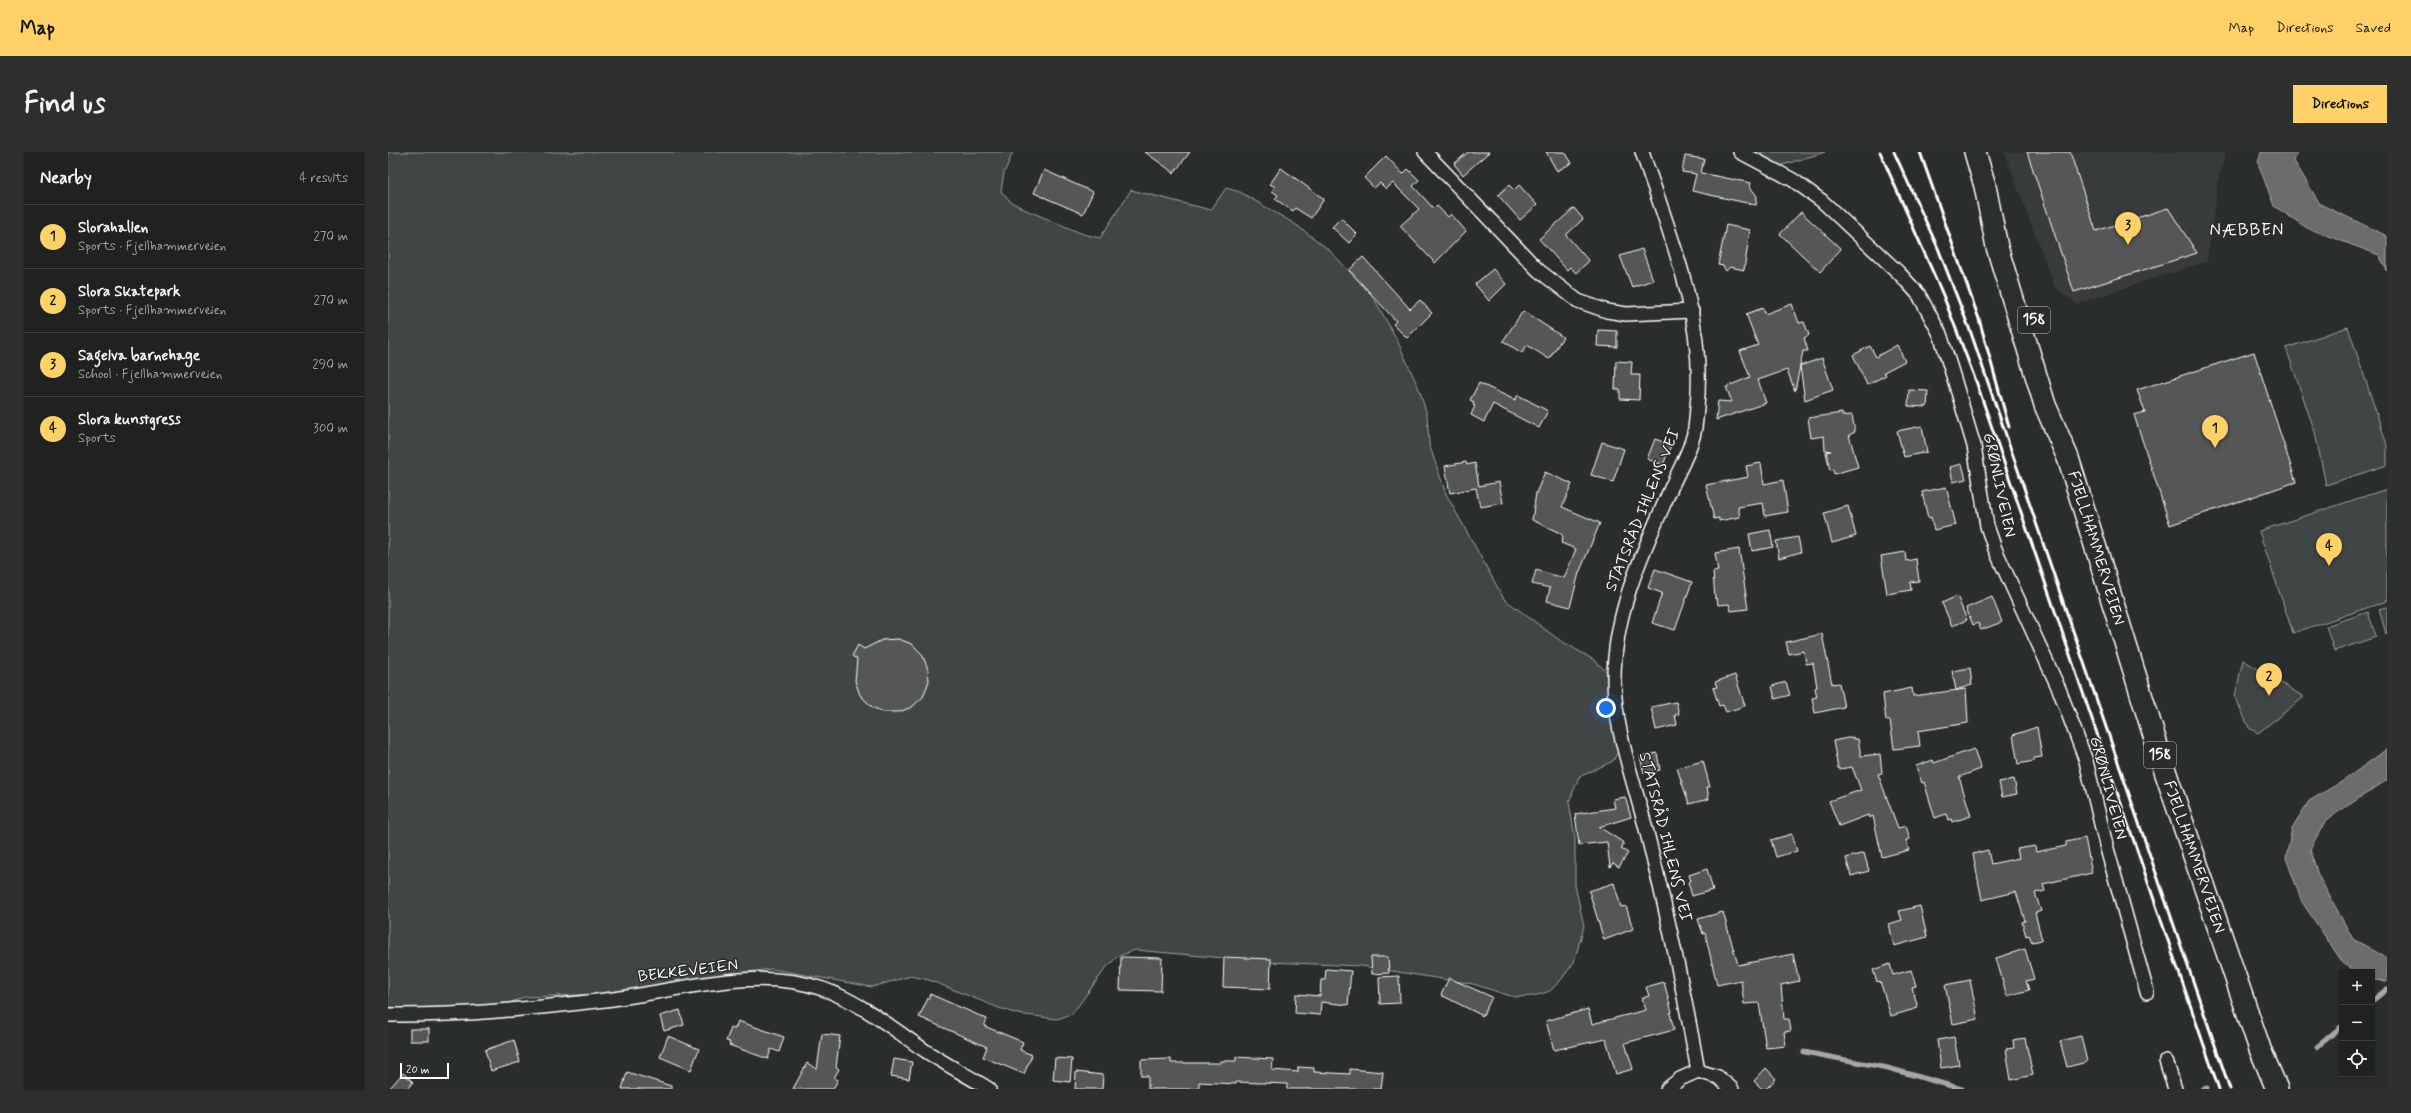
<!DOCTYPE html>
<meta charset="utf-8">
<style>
:root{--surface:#202222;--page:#2d2f2f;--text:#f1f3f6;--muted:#a2a4a5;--line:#3d3f40;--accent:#ffd166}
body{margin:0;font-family:Mynerve,sans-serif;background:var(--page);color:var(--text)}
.controls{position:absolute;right:12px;bottom:12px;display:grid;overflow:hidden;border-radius:0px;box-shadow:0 1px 3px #0004}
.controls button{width:36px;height:36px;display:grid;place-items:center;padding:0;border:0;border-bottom:1px solid var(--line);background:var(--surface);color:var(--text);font:20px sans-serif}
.scale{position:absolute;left:12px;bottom:10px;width:49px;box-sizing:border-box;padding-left:4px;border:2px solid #fff;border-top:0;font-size:11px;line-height:14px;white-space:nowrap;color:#fff;-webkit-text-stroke:3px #2a2d2e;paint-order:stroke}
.you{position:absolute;left:1218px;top:556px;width:14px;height:14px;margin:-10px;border:3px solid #fff;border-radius:50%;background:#1a73e8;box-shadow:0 0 0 6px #1a73e833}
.badge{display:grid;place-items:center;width:26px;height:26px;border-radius:50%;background:var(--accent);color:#111;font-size:13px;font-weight:700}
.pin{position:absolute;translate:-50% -33px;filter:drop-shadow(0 1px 2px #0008)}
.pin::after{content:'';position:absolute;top:21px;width:14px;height:12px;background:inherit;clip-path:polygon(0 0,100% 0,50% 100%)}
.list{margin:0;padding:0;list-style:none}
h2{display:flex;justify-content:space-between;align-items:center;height:52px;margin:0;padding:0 16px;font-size:17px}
h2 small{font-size:13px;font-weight:400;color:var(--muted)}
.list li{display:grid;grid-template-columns:26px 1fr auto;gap:12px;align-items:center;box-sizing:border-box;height:64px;padding:0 16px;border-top:1px solid var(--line)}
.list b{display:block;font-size:15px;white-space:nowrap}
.list p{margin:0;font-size:13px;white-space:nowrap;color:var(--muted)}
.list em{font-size:13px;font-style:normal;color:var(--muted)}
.icon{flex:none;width:22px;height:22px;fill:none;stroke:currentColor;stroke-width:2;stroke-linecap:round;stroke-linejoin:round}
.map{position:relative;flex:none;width:1999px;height:937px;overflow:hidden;border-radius:0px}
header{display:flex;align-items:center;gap:24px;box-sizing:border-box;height:56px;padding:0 20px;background:var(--accent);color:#111}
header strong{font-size:19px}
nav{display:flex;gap:22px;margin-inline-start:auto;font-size:14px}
.intro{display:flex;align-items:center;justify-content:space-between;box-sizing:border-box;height:96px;padding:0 24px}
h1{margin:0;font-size:28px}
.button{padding:10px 18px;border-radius:0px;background:var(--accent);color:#111;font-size:14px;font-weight:700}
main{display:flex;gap:24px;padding:0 24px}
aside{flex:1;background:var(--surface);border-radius:0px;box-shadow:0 1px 3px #0004}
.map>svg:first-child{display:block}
.built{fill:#373a3b}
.green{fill:#414445;stroke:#a0a2a2}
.water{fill:#6a6c6d;stroke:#a6a7a7}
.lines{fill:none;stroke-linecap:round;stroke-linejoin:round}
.stream{stroke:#a6a7a7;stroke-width:5}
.building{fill:#555758;stroke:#fff}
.minor-casing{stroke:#fff;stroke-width:16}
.primary-casing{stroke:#fff;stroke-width:24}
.minor{stroke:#2a2d2e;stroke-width:13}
.primary{stroke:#2a2d2e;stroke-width:21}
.rail{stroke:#fff;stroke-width:3}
.labels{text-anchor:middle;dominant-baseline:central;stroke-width:3;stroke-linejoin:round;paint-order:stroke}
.shield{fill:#2a2d2e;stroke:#bfc0c0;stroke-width:1}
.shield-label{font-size:15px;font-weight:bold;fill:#fff}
.street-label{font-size:16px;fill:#fff;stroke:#2a2d2e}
.neighbourhood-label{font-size:17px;letter-spacing:1px;fill:#fff;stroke:#2a2d2e}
</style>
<header>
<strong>Map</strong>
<nav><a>Map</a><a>Directions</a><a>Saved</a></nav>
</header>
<div class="intro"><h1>Find us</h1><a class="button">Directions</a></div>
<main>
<aside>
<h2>Nearby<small>4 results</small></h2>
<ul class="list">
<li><span class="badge">1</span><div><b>Slorahallen</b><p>Sports · Fjellhammerveien</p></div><em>270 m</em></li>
<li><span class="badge">2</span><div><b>Slora Skatepark</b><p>Sports · Fjellhammerveien</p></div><em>270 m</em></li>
<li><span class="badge">3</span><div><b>Sagelva barnehage</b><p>School · Fjellhammerveien</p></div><em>290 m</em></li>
<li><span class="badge">4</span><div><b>Slora kunstgress</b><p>Sports</p></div><em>300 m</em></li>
</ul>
</aside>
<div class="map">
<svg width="1999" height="937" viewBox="0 0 1999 937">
<rect width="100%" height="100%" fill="#2a2d2e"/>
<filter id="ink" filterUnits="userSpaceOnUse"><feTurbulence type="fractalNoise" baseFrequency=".025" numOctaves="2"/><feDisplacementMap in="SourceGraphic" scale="8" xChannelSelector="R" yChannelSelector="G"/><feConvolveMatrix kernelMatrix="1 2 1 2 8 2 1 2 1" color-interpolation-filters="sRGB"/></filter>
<g filter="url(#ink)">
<path class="built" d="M 1616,0 L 1838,0 L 1831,24 L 1819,109 L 1689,152 L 1667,136 Z"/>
<g class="green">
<path d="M 0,0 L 625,0 L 616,21 L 613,39 L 623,50 L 638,58 L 695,82 L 712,86 L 743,38 L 823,58 L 838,36 L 852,40 L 907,72 L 941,98 L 984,143 L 1008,186 L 1031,237 L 1039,263 L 1041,292 L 1058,342 L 1116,447 L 1170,487 L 1206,508 L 1221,522 L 1232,596 L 1225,609 L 1191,625 L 1181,650 L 1187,686 L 1187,733 L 1196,774 L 1186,810 L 1173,828 L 1162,839 L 1146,844 L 1126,845 L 1085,832 L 973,814 L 881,810 L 747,798 L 729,805 L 718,816 L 684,862 L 669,867 L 630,862 L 611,856 L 541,828 L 523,824 L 484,835 L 384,817 L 343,822 L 270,840 L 136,845 L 110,856 L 55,859 L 0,855 Z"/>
<path d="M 1355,0 L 1437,0 L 1388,15 Z"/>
<path d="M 1960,175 L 1999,293 L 1999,313 L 1938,333 L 1927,280 L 1898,196 Z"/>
<path d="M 1999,337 L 1999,449 L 1905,481 L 1871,379 Z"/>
<path d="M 1999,455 L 1999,482 L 1998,482 L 1991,457 Z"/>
<path d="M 1980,460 L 1988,485 L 1946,499 L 1938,474 Z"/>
<path d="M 1855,508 L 1916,545 L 1870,581 L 1861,576 L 1847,544 Z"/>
</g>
<g class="water">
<path d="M 1873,0 L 1910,0 L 1906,9 L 1932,52 L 1999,84 L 1999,119 L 1991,103 L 1919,76 L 1886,54 L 1870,11 Z"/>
<path d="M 1999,597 L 1999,628 L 1938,668 L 1922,697 L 1930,723 L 1965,787 L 1999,806 L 1999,829 L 1984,828 L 1984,820 L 1969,820 L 1955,811 L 1914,750 L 1898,706 L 1904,676 L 1921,649 L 1955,629 Z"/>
</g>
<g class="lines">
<g class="stream">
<path d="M 1984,849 L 1999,837"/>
<path d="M 1929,895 L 1954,874"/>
<path d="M 1416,900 L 1500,916 L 1574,937"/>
<path d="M 1815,937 L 1819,936"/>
</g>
</g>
<g class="building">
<path d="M 757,0 L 802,0 L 786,21 Z"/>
<path d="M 1080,0 L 1101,0 L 1075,23 L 1066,12 Z"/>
<path d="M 1158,0 L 1177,0 L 1184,11 L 1169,19 Z"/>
<path d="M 1639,0 L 1682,0 L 1708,79 L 1780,56 L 1809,101 L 1686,140 Z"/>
<path d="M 998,4 L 1015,22 L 1020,17 L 1031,28 L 1025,34 L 1046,57 L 1049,54 L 1060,65 L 1063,62 L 1078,79 L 1047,111 L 1012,74 L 1031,57 L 1005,31 L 998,37 L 992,31 L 986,36 L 976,26 Z"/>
<path d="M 1297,4 L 1316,7 L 1313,21 L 1363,31 L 1362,35 L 1369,44 L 1368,53 L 1304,39 L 1308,22 L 1294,20 Z"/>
<path d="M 893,16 L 936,47 L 923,66 L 907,56 L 905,59 L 887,47 L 890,43 L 884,39 L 887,35 L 882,32 Z"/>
<path d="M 656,18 L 705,40 L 695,62 L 646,41 Z"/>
<path d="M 1121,33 L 1126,38 L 1131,33 L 1149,53 L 1132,68 L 1110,43 Z"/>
<path d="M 1186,56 L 1195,67 L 1178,83 L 1201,109 L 1188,121 L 1182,115 L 1179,118 L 1151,87 Z"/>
<path d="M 1413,60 L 1453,97 L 1432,120 L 1392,82 Z"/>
<path d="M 953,66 L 969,82 L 961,91 L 944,75 Z"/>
<path d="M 1338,73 L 1362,78 L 1356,118 L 1342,115 L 1338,119 L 1335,114 L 1330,113 Z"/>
<path d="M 1254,97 L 1265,128 L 1244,135 L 1232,104 Z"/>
<path d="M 975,105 L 1022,157 L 1032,148 L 1044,161 L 1019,186 L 1005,172 L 1008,169 L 961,118 Z"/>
<path d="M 1105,117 L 1118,132 L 1101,149 L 1087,132 Z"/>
<path d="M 1404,152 L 1411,171 L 1416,170 L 1421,183 L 1416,186 L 1420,199 L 1415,199 L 1407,239 L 1399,218 L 1370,228 L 1378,251 L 1328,268 L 1330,249 L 1344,250 L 1338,235 L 1362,225 L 1352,199 L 1370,193 L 1358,162 L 1375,156 L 1377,162 Z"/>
<path d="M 1135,159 L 1175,185 L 1161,207 L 1139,193 L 1134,201 L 1115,189 Z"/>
<path d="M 1210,178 L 1229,179 L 1229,195 L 1209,194 Z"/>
<path d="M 1509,193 L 1517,209 L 1496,220 L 1498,223 L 1479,233 L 1465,203 L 1482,194 L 1488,205 Z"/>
<path d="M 1866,200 L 1908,330 L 1782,373 L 1746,263 L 1757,260 L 1749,238 Z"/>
<path d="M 1434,206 L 1445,238 L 1417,248 L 1412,214 Z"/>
<path d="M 1228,209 L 1244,210 L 1243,223 L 1252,223 L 1251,248 L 1232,247 L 1232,237 L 1227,237 Z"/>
<path d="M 1091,231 L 1127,248 L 1130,243 L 1160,259 L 1151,276 L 1105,252 L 1096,270 L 1083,263 L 1087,254 L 1085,253 L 1086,250 L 1082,248 Z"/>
<path d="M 1521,238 L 1540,239 L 1539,255 L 1520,254 Z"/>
<path d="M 1454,261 L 1454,264 L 1464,263 L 1467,280 L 1461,283 L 1470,315 L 1446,322 L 1445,317 L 1442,318 L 1438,300 L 1443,299 L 1437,298 L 1436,284 L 1423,286 L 1420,266 Z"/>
<path d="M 1534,274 L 1539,300 L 1516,305 L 1509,279 Z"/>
<path d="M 1267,287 L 1283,293 L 1275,313 L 1259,307 Z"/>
<path d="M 1214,290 L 1236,297 L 1225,330 L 1203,323 Z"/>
<path d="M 1078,310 L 1079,313 L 1087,311 L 1091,334 L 1111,330 L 1115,351 L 1092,355 L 1088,336 L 1062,341 L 1057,314 Z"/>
<path d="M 1373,311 L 1376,332 L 1395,328 L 1400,360 L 1377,364 L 1375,351 L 1350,355 L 1352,365 L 1331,369 L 1331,366 L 1326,367 L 1318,333 L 1360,325 L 1358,314 Z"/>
<path d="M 1574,312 L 1578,327 L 1565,330 L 1562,315 Z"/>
<path d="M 1157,320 L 1184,332 L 1174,355 L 1212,371 L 1191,421 L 1182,455 L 1159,449 L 1162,436 L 1144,432 L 1148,418 L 1176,426 L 1188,397 L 1173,391 L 1175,384 L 1172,381 L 1144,368 L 1148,341 Z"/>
<path d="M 1558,335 L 1568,373 L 1546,378 L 1543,365 L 1540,366 L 1534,340 Z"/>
<path d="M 1460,354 L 1468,384 L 1444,391 L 1436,361 Z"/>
<path d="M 1382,378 L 1385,395 L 1364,399 L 1361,382 Z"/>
<path d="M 1410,385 L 1413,400 L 1391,406 L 1388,389 Z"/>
<path d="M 1351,397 L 1360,457 L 1343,459 L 1341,452 L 1330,453 L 1329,446 L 1327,447 L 1325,420 L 1330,419 L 1327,401 Z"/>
<path d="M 1517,400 L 1518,409 L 1528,407 L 1531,429 L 1522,430 L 1523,438 L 1499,442 L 1493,404 Z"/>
<path d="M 1267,417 L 1304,430 L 1287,478 L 1264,471 L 1274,441 L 1260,436 Z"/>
<path d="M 1569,444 L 1579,468 L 1564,474 L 1554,451 Z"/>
<path d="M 1604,445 L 1614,470 L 1593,478 L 1590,471 L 1585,473 L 1578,456 Z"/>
<path d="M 1434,482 L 1444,532 L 1451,531 L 1456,555 L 1427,561 L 1424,546 L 1429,545 L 1427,536 L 1429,535 L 1425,511 L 1418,512 L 1416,499 L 1401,502 L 1398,490 Z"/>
<path d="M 510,487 L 524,492 L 534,502 L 540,517 L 541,529 L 535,545 L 524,555 L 511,560 L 495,560 L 484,555 L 472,543 L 467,529 L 469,507 L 464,504 L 470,493 L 476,497 L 494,488 Z"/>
<path d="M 1582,516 L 1584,533 L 1568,538 L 1564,519 Z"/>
<path d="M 1347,523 L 1357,554 L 1338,560 L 1335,553 L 1331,554 L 1325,536 L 1329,535 L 1327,530 Z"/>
<path d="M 1398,530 L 1402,543 L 1387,547 L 1384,534 Z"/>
<path d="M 1524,536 L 1525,544 L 1578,537 L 1580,571 L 1530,579 L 1532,594 L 1506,597 L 1502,568 L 1498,569 L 1495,542 Z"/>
<path d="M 1288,550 L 1291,562 L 1287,563 L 1289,573 L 1268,578 L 1263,555 Z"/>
<path d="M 1649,575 L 1654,605 L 1646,606 L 1646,609 L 1630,612 L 1625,583 Z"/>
<path d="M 1465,585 L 1465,587 L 1470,587 L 1473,604 L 1492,602 L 1494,621 L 1490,622 L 1510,676 L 1518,674 L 1522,687 L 1518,688 L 1521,698 L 1494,705 L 1485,664 L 1481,666 L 1480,663 L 1451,674 L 1441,649 L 1473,638 L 1464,615 L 1452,617 L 1450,616 L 1445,589 Z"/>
<path d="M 1586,597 L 1593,617 L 1571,625 L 1583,664 L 1564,670 L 1563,667 L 1560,668 L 1558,662 L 1547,666 L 1536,630 L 1534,631 L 1528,614 L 1545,608 L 1546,611 Z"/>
<path d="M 1269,601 L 1272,618 L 1256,621 L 1252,605 Z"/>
<path d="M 1315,609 L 1322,635 L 1319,635 L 1321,647 L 1301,652 L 1289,616 Z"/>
<path d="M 1626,627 L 1629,642 L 1614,645 L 1611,630 Z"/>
<path d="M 1237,645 L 1243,665 L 1211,675 L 1236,691 L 1233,697 L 1240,701 L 1231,715 L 1225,711 L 1222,715 L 1219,690 L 1191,693 L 1187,662 L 1227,656 L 1225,647 Z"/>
<path d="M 1404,682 L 1409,699 L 1388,705 L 1383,688 Z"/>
<path d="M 1697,686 L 1704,721 L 1655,732 L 1657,739 L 1647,741 L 1653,759 L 1647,761 L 1654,788 L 1644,790 L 1641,783 L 1638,784 L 1634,770 L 1637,769 L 1628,740 L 1594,748 L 1585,702 L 1600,698 L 1603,712 L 1631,706 L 1629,697 L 1647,694 L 1648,700 L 1678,694 L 1678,690 Z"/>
<path d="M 1476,701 L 1481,719 L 1463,724 L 1458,706 Z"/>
<path d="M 1319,717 L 1325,738 L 1304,744 L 1300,730 L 1303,729 L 1301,723 Z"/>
<path d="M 1226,731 L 1233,755 L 1238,754 L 1245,777 L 1216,788 L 1201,739 Z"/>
<path d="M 1532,754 L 1539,785 L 1506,794 L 1501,772 L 1514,768 L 1511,759 Z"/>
<path d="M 1335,760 L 1350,813 L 1405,802 L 1411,829 L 1393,833 L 1396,867 L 1401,867 L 1403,879 L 1396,880 L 1398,894 L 1378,896 L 1371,851 L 1356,852 L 1353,828 L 1329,833 L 1317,781 L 1315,782 L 1310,767 Z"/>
<path d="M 1637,797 L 1646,827 L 1638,829 L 1641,838 L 1619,844 L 1608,806 Z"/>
<path d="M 733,805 L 774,806 L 773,839 L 732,838 Z"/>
<path d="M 836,805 L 883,807 L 882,837 L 835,835 Z"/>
<path d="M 983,805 L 1000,805 L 1001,821 L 984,822 Z"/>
<path d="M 1502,812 L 1505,823 L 1523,818 L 1528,834 L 1524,835 L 1530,856 L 1503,864 L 1492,829 L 1489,830 L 1485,818 Z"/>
<path d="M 938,817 L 963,819 L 960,853 L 933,850 L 932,863 L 907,861 L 908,842 L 932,844 L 933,828 L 937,828 Z"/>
<path d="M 1011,824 L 1012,851 L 992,852 L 991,825 Z"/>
<path d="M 1061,826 L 1104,845 L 1095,864 L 1053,843 Z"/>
<path d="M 1582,828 L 1590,867 L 1565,872 L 1557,833 Z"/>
<path d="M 1276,830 L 1284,860 L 1282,861 L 1286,878 L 1237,891 L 1245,917 L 1228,922 L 1218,887 L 1166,898 L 1158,869 L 1200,857 L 1204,872 L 1258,858 L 1254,846 L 1261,844 L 1258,835 Z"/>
<path d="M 542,842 L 599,867 L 596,874 L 635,890 L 632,898 L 644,903 L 636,922 L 595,905 L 599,895 L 531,865 Z"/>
<path d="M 292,858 L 296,873 L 276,879 L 272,864 Z"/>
<path d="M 350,869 L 396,885 L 391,900 L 383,897 L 380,907 L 341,893 L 342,890 L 338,889 L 343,876 L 347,877 Z"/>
<rect x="22" y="877" width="19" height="12"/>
<path d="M 434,882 L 452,884 L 448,915 L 451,917 L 446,926 L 450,928 L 445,937 L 405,937 L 419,911 L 429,917 Z"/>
<path d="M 280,884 L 311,897 L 303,918 L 272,905 Z"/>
<path d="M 1693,884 L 1699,910 L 1679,915 L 1672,889 Z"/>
<path d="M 1566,885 L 1571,913 L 1553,916 L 1549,888 Z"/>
<path d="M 1637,886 L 1645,923 L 1623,928 L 1618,897 L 1626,896 L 1625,888 Z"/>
<path d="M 126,888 L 132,910 L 103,919 L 97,898 Z"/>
<path d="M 848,905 L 885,907 L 884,918 L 910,920 L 910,915 L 926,916 L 926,920 L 962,922 L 962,917 L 995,920 L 993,937 L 899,937 L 899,932 L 848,930 L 848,932 L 811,930 L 811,937 L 760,937 L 760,924 L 753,924 L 753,908 L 783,907 L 783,911 L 833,911 L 833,909 L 848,909 Z"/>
<path d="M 667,906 L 684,907 L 682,930 L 665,928 Z"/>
<path d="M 506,907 L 524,910 L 521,927 L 503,924 Z"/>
<path d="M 1378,916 L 1388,927 L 1378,937 L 1374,937 L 1366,929 Z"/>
<path d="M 239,920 L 283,934 L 283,937 L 234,937 Z"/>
<path d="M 688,920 L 715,923 L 714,937 L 687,937 Z"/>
<path d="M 15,921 L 25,930 L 19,937 L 1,937 Z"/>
</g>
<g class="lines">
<g class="minor-casing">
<g id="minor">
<path d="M 1037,0 L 1150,118 L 1190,149 L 1219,159 L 1238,162 L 1304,159"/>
<path d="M 1254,0 C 1282,82 1318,167 1309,255 C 1308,266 1308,278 1304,288 C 1299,305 1290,320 1283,336 C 1256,398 1226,458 1226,527 C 1226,577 1247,632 1259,681 C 1279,760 1296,839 1310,919"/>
<path d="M 1352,0 L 1405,28 L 1434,49 L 1511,121 L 1531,143 L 1552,182 L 1567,230 L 1586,294 L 1599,374 L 1607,397 L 1671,537 L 1698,609 L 1718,693 L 1759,840"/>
<path d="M 0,863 C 75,864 150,856 225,847 C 294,838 367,814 435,837 C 472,850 504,876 536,898 C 557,912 580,924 601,937"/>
<path d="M 1778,909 L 1787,937"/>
<path d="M 1310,919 L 1330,925 L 1344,937"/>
<path d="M 1279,937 L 1292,927 L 1310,919"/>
</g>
</g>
<g class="primary-casing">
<path id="primary" d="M 1587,0 L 1597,34 L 1609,95 L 1657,253 L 1680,306 L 1776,616 L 1872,897 L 1889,937"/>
</g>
<use href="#minor" class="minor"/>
<use href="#primary" class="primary"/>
<g class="rail">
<path d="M 1492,0 L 1555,143 L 1589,232 L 1831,937"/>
<path d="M 1506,0 L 1550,96 L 1583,181 L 1842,937"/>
<path d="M 1532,0 L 1591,167 L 1621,275"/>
</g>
</g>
</g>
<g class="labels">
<g class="shield">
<rect x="1630" y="155" width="32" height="26" rx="3"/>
<rect x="1756" y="590" width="32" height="26" rx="3"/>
</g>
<g class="shield-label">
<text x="1646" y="168">158</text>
<text x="1772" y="603">158</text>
</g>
<g class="street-label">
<text transform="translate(1611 333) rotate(78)">GRØNLIVEIEN</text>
<text transform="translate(1255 358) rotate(-68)">STATSRÅD IHLENS VEI</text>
<text transform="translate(1708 396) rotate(73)">FJELLHAMMERVEIEN</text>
<text transform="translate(1720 636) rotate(75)">GRØNLIVEIEN</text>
<text transform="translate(1277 685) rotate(76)">STATSRÅD IHLENS VEI</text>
<text transform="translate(1806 705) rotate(71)">FJELLHAMMERVEIEN</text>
<text transform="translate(300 819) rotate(-7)">BEKKEVEIEN</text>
</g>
<g class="neighbourhood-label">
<text x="1859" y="78">NÆBBEN</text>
</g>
</g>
</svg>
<div class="controls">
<button>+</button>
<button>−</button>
<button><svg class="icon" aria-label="locate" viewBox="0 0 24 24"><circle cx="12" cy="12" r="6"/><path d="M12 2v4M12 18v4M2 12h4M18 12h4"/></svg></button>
</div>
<div class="scale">20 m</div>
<div class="you"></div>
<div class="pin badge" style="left:1827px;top:296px">1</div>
<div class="pin badge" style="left:1881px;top:544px">2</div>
<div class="pin badge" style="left:1740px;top:93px">3</div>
<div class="pin badge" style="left:1941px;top:414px">4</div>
</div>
</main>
